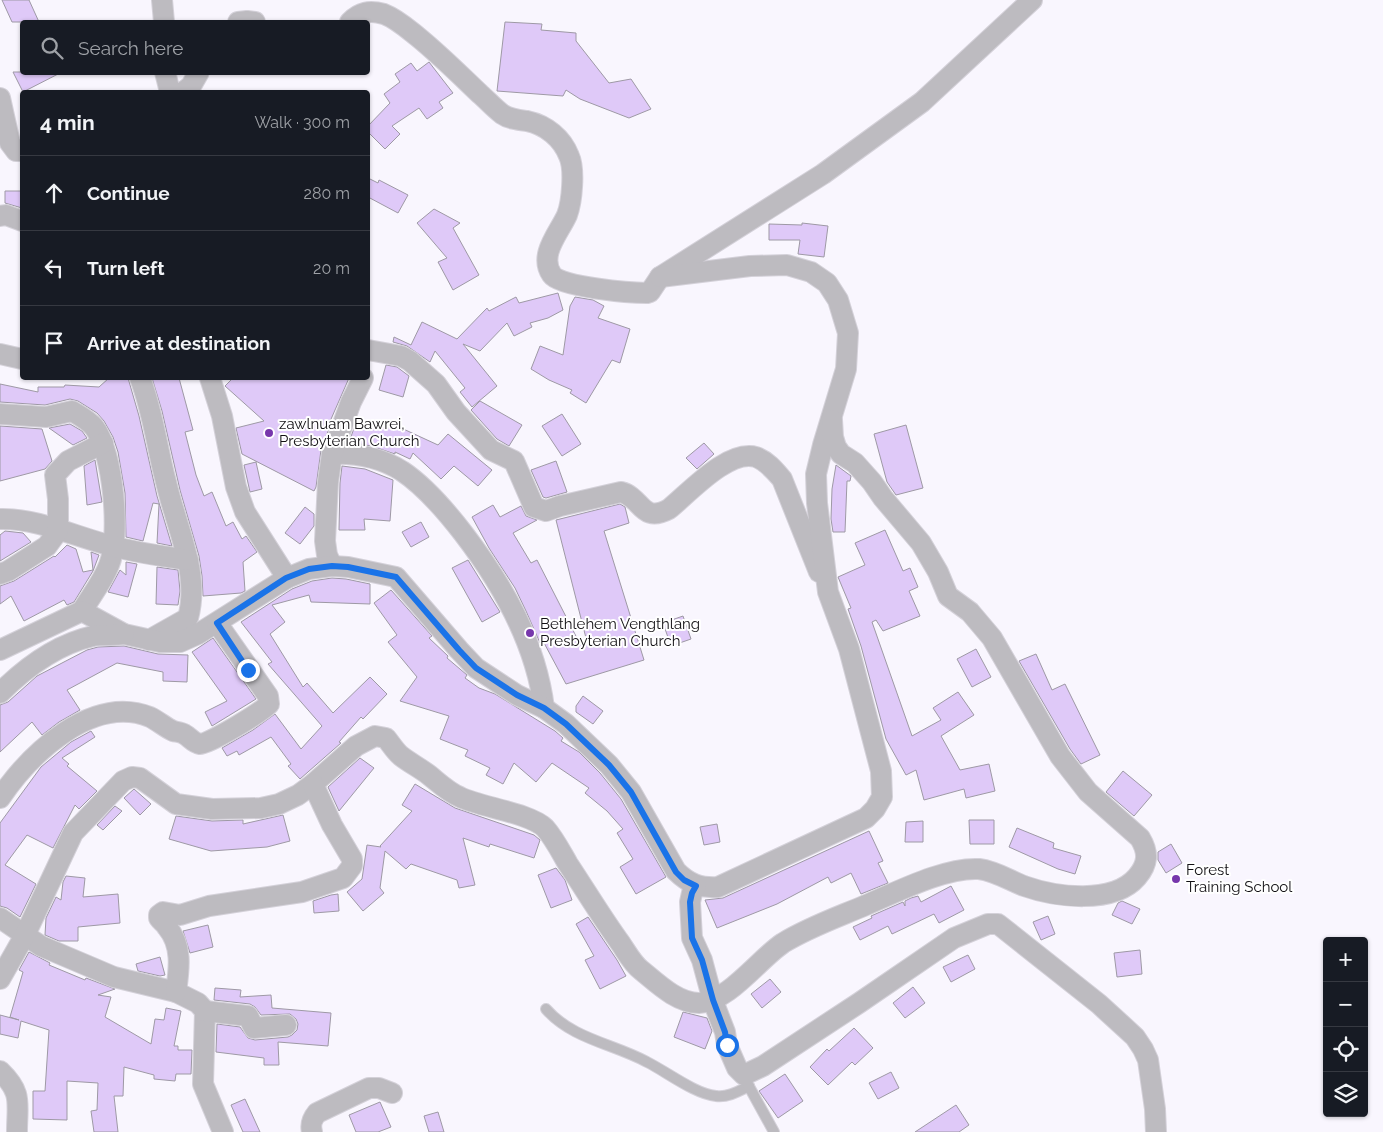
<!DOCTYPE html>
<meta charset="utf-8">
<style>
:root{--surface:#171b24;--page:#242831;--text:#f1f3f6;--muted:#9ea1a6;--line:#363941}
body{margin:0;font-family:Raleway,sans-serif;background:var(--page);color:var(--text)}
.controls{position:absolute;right:15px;bottom:15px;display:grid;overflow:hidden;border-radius:5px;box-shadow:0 1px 4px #0004}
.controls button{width:45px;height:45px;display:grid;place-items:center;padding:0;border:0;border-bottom:1px solid var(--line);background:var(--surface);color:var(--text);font:25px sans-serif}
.stop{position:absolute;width:15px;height:15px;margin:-11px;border:4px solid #1a73e8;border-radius:50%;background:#fff}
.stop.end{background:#1a73e8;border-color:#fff;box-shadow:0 1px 5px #0008}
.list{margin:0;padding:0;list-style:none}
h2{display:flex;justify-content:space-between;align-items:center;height:65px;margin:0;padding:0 20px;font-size:21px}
h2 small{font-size:16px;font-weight:400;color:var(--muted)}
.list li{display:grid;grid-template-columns:32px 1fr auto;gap:15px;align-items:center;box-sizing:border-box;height:75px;padding:0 20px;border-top:1px solid var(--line)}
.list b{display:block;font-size:19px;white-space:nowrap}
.list em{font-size:16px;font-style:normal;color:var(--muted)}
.icon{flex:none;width:28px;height:28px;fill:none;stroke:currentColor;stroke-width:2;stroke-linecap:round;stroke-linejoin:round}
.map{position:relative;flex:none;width:1383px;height:1132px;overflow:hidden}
.search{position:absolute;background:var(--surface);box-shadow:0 1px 4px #0004;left:20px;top:20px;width:350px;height:55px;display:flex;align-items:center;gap:12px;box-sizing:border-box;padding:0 18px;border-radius:5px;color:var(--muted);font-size:19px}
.panel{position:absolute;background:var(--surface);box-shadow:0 1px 4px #0004;left:20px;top:90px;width:350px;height:290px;border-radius:5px}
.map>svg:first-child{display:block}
.building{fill:#dfc9f8;stroke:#9e99a5}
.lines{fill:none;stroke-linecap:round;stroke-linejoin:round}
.service-casing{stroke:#d4d1d9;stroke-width:12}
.minor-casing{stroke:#d4d1d9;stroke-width:22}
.service{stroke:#bdbbc0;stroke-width:10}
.minor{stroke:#bdbbc0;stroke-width:20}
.route{stroke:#1a73e8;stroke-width:6}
.poi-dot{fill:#7737ac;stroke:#fff;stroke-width:2}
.labels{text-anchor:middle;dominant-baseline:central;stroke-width:4;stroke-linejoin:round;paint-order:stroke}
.poi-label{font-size:15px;fill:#121014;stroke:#fff;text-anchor:start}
</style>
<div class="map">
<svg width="1383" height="1132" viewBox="0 0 1383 1132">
<rect width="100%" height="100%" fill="#f9f6fe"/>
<g class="building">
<path d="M 2,0 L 29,0 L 39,22 L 12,22 Z"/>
<path d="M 505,22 L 542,24 L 541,30 L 576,33 L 576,41 L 609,83 L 631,79 L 651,109 L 629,118 L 580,99 L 566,90 L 563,96 L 497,91 Z"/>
<path d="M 429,62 L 453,93 L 439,102 L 443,108 L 427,119 L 419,108 L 392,126 L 400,134 L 385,149 L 368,132 L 368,126 L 390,103 L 384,94 L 400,82 L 395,74 L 411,63 L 417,71 Z"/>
<path d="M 13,72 L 62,72 L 23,92 Z"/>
<path d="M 368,178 L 378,183 L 379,180 L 408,195 L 398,213 L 368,197 Z"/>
<path d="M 5,191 L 22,191 L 22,208 L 5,203 Z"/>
<path d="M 434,209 L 460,223 L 453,228 L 479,275 L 453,290 L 438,262 L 447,258 L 417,223 Z"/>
<path d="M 802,223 L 828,226 L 824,257 L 798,254 L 800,240 L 769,240 L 769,224 L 802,225 Z"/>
<path d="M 558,293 L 563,310 L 548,318 L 530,323 L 532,327 L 514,336 L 507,323 L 480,351 L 463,344 L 497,386 L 472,407 L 460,392 L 465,388 L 435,351 L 430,362 L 407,346 L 393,342 L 394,337 L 411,345 L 422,322 L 457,339 L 487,308 L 489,311 L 516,297 L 519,303 Z"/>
<path d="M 575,297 L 593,300 L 604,306 L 598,318 L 630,329 L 620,363 L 612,360 L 586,403 L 570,393 L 572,390 L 549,380 L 531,369 L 540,346 L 563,355 L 570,306 Z"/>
<path d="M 386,365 L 397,367 L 409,376 L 403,397 L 379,390 Z"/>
<path d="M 109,378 L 128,378 L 139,416 L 157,496 L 172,546 L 157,543 L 159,504 L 153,503 L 143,541 L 126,537 L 125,493 L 118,452 L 113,437 L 104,421 L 97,413 L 78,401 L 70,399 L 45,405 L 0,402 L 0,384 L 38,392 L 38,387 L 64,387 L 65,385 L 99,387 Z"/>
<path d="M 152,378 L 179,378 L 193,430 L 185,432 L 196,475 L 204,496 L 212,492 L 226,526 L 233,522 L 242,539 L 246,536 L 257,552 L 243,562 L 245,591 L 241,593 L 203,596 L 202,576 L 199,556 L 180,490 L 162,411 Z"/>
<path d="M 233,378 L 349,378 L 328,426 L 330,426 L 321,450 L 316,487 L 314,491 L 242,454 L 236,428 L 264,421 L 225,386 Z"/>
<path d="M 480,401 L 522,425 L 509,446 L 497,439 L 471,410 Z"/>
<path d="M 562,414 L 581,444 L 562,456 L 542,426 Z"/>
<path d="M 386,421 L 438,445 L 448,434 L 492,470 L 478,486 L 454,466 L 441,479 L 413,453 L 410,459 L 395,452 L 395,454 L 371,446 L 349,442 L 356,423 Z"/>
<path d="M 70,424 L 82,431 L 87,438 L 73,445 L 49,428 Z"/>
<path d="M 906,425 L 923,488 L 896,495 L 887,482 L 874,434 Z"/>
<path d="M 0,426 L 42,429 L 52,461 L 45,469 L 0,481 Z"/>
<path d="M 704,443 L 714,454 L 697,469 L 686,458 Z"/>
<path d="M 95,460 L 102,502 L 87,505 L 84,466 Z"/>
<path d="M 556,461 L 567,492 L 546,498 L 543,497 L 531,470 Z"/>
<path d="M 256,462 L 262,489 L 250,492 L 244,465 Z"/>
<path d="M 836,465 L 851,476 L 850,481 L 847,481 L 845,532 L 833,532 L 831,519 L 832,489 Z"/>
<path d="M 342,466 L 365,469 L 393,480 L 390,521 L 364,519 L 365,530 L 339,530 L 340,483 Z"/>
<path d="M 620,504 L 625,507 L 629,523 L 604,531 L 644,660 L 566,684 L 543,641 L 540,643 L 526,611 L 515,588 L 489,548 L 472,517 L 493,505 L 500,517 L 521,506 L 526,516 L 537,520 L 513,533 L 531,563 L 537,560 L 580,644 L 587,642 L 556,520 Z"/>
<path d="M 305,507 L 314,514 L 314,526 L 300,544 L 285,533 Z"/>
<path d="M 421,522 L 429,537 L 411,547 L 402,532 Z"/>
<path d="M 885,530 L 903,571 L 910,568 L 918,587 L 909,591 L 920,616 L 883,631 L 876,620 L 872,622 L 912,736 L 941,720 L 933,708 L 958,692 L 974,715 L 941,736 L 960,770 L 989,764 L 995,791 L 966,798 L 964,789 L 924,800 L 916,770 L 906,775 L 886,739 L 861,646 L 848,609 L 851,608 L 838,577 L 865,565 L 855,543 Z"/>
<path d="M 5,531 L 23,533 L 31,542 L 0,561 L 0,535 Z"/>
<path d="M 67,545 L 76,549 L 83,572 L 93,570 L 91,552 L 99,555 L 93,571 L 74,602 L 67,605 L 64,600 L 24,621 L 11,596 L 0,604 L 0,586 L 14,581 L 54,556 L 55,557 Z"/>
<path d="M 468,560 L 500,612 L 482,622 L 452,568 Z"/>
<path d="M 126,562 L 137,564 L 128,597 L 108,592 L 120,570 L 126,575 Z"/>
<path d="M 157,567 L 178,570 L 180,591 L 178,605 L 156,604 Z"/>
<path d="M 332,578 L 346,579 L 370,584 L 370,604 L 311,602 L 309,595 L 272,605 L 285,622 L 270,634 L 303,687 L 307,683 L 333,713 L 370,677 L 387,694 L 363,719 L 361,717 L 339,742 L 341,743 L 300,779 L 288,766 L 291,764 L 271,737 L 239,755 L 237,751 L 227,756 L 222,748 L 253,730 L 275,714 L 301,749 L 322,726 L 268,664 L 272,662 L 241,622 L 292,589 L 312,581 Z"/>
<path d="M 391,590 L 432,636 L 429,638 L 448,656 L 447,658 L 467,675 L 465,678 L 479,688 L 495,694 L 555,731 L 563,738 L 561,741 L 579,752 L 600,773 L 621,799 L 666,877 L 636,894 L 620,867 L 633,859 L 617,833 L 623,829 L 607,811 L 585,793 L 589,788 L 552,763 L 536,782 L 514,763 L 503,784 L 486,775 L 490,768 L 465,756 L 468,750 L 440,739 L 449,716 L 400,701 L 417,677 L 388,642 L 397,635 L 374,603 Z"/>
<path d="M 683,616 L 691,639 L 671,646 L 663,623 Z"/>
<path d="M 213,638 L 256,699 L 212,726 L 205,712 L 227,701 L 192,652 Z"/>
<path d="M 124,646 L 158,654 L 188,655 L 187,682 L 163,681 L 163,672 L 117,663 L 67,690 L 80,710 L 59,722 L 42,735 L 32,722 L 0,752 L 0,705 L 8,702 L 37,676 L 87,650 L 98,647 Z"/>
<path d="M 976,649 L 991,677 L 972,687 L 957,659 Z"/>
<path d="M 1036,654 L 1052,690 L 1065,684 L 1100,755 L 1081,764 L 1070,749 L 1019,661 Z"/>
<path d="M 583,696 L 603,711 L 593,724 L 576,712 L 576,706 Z"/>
<path d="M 91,731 L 95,737 L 62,758 L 69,764 L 67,766 L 97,791 L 79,809 L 75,805 L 53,848 L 27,835 L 5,865 L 36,884 L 20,917 L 7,908 L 0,906 L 0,823 L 41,767 L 71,742 Z"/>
<path d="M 360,758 L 374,768 L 339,811 L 328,787 Z"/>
<path d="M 1123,771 L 1152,795 L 1134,816 L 1106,792 Z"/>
<path d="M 415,784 L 455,808 L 534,835 L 540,840 L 534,858 L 490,844 L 489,847 L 463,838 L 475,885 L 459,888 L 457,880 L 411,864 L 406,869 L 385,851 L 380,888 L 384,893 L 363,911 L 347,892 L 362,879 L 367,845 L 381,847 L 380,846 L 412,811 L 402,805 Z"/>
<path d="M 134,789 L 151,804 L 140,815 L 124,798 Z"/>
<path d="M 115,806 L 122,811 L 103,830 L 97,825 Z"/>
<path d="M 283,815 L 290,841 L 267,847 L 211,851 L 169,839 L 176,816 L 212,821 L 243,820 L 243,824 Z"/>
<path d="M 969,820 L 994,820 L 994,844 L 970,844 Z"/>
<path d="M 923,821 L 923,842 L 905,842 L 906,822 Z"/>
<path d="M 717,824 L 720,842 L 704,845 L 700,827 Z"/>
<path d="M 1017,828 L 1054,843 L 1053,848 L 1081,856 L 1075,874 L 1058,869 L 1009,847 Z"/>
<path d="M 869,831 L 883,861 L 878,863 L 888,883 L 861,894 L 851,873 L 831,883 L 828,877 L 777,904 L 717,928 L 705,900 L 723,898 Z"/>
<path d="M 1171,844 L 1182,863 L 1166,873 L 1158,860 L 1158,852 Z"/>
<path d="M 556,868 L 565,880 L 572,900 L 551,908 L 538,875 Z"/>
<path d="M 66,876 L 85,878 L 83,897 L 118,894 L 120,923 L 78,927 L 78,941 L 59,941 L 45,935 L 46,918 L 56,897 L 61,900 L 63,882 Z"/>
<path d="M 951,886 L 964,910 L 939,923 L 934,914 L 892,934 L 888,926 L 860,940 L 853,927 L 872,918 L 871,916 L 903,902 L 905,906 L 905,901 L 911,898 L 918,896 L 921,902 Z"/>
<path d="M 338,894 L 339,911 L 314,913 L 313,901 L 331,895 Z"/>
<path d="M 1122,901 L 1140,909 L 1132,924 L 1112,915 L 1118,903 Z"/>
<path d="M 1048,916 L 1055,934 L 1041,940 L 1033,922 Z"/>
<path d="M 588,917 L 617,960 L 626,976 L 600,989 L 585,960 L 594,956 L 576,924 Z"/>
<path d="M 208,925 L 213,947 L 190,953 L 183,931 Z"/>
<path d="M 1140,950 L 1142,974 L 1117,977 L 1114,953 Z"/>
<path d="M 29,952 L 50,963 L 49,965 L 85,980 L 86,978 L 115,989 L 98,995 L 111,997 L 105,1017 L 151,1044 L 155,1019 L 164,1020 L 166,1008 L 181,1011 L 174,1046 L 178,1046 L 178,1050 L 192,1050 L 191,1074 L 176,1074 L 175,1081 L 154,1079 L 154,1075 L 124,1067 L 123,1096 L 114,1096 L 118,1132 L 94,1132 L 91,1111 L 97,1110 L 98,1083 L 67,1081 L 67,1120 L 33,1119 L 33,1091 L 45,1091 L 49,1030 L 21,1021 L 18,1038 L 0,1034 L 0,1015 L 19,1020 L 10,1017 L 23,972 L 19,970 Z"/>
<path d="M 968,955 L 975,969 L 951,982 L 943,967 Z"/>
<path d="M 160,957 L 165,975 L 160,976 L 138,971 L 136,964 Z"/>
<path d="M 770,979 L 781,992 L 762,1008 L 751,994 Z"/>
<path d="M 913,987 L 925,1003 L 905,1018 L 893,1003 Z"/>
<path d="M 215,988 L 241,990 L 240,997 L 271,995 L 272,1008 L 331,1013 L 328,1046 L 278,1042 L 279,1065 L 264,1065 L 264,1058 L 216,1052 L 217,1024 L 240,1027 L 248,1038 L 255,1040 L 288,1037 L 292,1035 L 297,1030 L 298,1024 L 296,1019 L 290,1014 L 261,1015 L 255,1007 L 250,1004 L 214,1000 Z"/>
<path d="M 683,1012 L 707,1018 L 712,1031 L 705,1049 L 674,1037 Z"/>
<path d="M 854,1028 L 873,1048 L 855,1065 L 852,1062 L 828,1085 L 810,1067 L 827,1049 L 829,1051 Z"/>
<path d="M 891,1072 L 899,1088 L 878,1099 L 869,1083 Z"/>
<path d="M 785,1074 L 803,1101 L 778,1118 L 759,1091 Z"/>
<path d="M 245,1099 L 260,1132 L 243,1132 L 231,1105 Z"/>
<path d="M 380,1102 L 391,1127 L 378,1132 L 356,1132 L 349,1115 Z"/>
<path d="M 956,1105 L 969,1125 L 959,1132 L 915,1132 Z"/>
<path d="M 438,1112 L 444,1132 L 429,1132 L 424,1116 Z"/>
</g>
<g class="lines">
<g class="service-casing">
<g id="service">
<path d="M 546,1009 C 572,1039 614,1044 647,1062 C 667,1072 695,1094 716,1096 C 727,1098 739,1091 749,1086"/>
<path d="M 746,1081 L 774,1132"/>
</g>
</g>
<g class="minor-casing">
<g id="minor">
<path d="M 162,0 L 164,22"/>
<path d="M 238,22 L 247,21 L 255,22"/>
<path d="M 350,22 C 360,12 369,10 384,14 C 397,19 408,29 418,37 C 440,55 460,75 480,94 C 487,100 494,108 502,114 C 509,119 519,120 527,121 C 546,125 562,138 569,156 C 575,169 572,202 567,215 C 559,233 538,255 552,275 C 560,287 631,293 647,293 L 650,292 L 660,277 L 823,174 L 922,102 L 1032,0"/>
<path d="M 165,72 L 170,92"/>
<path d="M 183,92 L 191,86 L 199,72"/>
<path d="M 0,98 L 10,143 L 16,151 L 22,151"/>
<path d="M 0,216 L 6,215 L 22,221"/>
<path d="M 368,350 L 401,356 L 410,361 L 436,384 L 456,412 L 491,450 L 514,461 L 534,507 L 546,511 L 560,506 L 621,492 C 642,497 641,524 669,509 C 689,493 728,449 756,457 C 767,461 775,471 782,479 L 819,572"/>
<path d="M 0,354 L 22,359"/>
<path d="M 140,378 C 152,409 156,441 164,474 C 167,486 170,499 174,511 C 184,546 198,581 188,618 L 149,640"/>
<path d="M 210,378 L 222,416 L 236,487 L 245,512 L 287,578"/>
<path d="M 0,414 L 46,417 L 72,411 C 80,416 88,420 94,427 C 113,451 121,536 109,565 C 103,581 91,596 82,611"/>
<path d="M 332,454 C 356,453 381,458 402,471 C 426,487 446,511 463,533 C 503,585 536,643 544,708"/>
<path d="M 0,519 C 37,518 76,537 112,546 C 137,553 163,556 188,560"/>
<path d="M 332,566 L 327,555 L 325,541 L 328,482 L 332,454 L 351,402 L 363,378"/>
<path d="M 0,574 L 8,571 L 47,546 L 58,531 L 58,499 L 55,475 L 68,461 L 103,443"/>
<path d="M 0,650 L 82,611 L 124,634 L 160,642 L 180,642 L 198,634 L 287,578 L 309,569 L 332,566 L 348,567 L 396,577 L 459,650 L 476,668 L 517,695 L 544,708 L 566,724 L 609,765 L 631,792 L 676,871 C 689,884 700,888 718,887 L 866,818 L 875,809 L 882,797 L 881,771 L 849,649 L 828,592 L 817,503 L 816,474 L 823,445 L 846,369 L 848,333 L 838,300 L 827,283 L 811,272 L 787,265 L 750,266 L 660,277"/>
<path d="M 0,693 C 25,668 58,644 93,636 C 103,634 114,636 124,634"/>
<path d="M 0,798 C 30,754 92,694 150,717 C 158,721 165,727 173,731 C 177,732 181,732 184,734 C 190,737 193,743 200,744 C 209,744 262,712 269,704 L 268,696 L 217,623"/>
<path d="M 696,886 L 692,893 L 690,902 L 692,938 L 702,960 L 713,1001 L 725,1032 L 727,1045 L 737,1068 L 744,1075 L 763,1066 L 859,1003 L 954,938 L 988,924 L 998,924 L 1099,1004 L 1135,1037 L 1143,1049 L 1148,1060 L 1155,1109 L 1156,1132"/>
<path d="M 0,918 L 41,946 L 114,977 L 176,992 L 198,1003 L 205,1011 L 203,1084 L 223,1132"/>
<path d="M 0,979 L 25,935 L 73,833 L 123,781 L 132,777 L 140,778 L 176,804 L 212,809 L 261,808 L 279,804 L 298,795 L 313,784 L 356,746 L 375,736 L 386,738 C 391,744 395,751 401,756 C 410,763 420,768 429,775 C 439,783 448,792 460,797 C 480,807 530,813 545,828 C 554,838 561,852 568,864 C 586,891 602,918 621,944 C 627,953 633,964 641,970 C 657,983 677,1003 699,1003 C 728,1002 759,959 783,943 C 809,927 838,917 866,905 C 897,892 945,867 979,869 C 995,871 1009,880 1024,886 C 1055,897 1113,905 1137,877 C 1148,864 1149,853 1140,838 L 1088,792 L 1060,756 L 992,638 L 970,612 L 948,596 L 938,572 L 921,543 L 883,498 L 872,482 L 855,463 L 841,454 L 836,447 L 833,437 L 832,420"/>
<path d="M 176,992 C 179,970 183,946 167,927 C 165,923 161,921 159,918 L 159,915 L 163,912 L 180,915 L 209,906 L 302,892 L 343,878 L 352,866 L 352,859 L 332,825 L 313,784"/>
<path d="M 205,1011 L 248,1016 L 254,1028 L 286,1025"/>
<path d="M 0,1071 C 23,1093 17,1103 17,1132"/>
<path d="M 312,1132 C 310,1124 312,1119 317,1113 L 369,1088 L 379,1088 L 392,1093"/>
</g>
</g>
<use href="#service" class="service"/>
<use href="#minor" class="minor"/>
</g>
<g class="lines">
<path class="route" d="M 248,670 L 217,623 L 286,578 L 309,569 L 332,566 L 348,567 L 396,577 L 459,650 L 476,668 L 517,695 L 544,708 L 566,724 L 609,765 L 631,792 L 676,872 L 684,880 L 696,886 L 692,893 L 690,902 L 692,938 L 702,960 L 713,1000 L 725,1032 L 727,1045"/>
</g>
<g class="poi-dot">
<circle cx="269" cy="433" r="5"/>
<circle cx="530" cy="633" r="5"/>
<circle cx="1176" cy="879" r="5"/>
</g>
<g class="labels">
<g class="poi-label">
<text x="279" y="424">zawlnuam Bawrei,<tspan x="279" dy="17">Presbyterian Church</tspan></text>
<text x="540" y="624">Bethlehem Vengthlang<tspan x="540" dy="17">Presbyterian Church</tspan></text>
<text x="1186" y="870">Forest<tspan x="1186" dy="17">Training School</tspan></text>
</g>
</g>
</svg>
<div class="controls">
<button>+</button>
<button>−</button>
<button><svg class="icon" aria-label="locate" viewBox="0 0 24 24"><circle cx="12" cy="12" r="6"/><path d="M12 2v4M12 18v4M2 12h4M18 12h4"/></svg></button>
<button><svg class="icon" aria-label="layers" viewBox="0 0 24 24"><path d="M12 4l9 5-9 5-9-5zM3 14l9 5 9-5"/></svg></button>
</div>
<div class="stop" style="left:727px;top:1045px"></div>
<div class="stop end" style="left:248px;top:670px"></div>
<div class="search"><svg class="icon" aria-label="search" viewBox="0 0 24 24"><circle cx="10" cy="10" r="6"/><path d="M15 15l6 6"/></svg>Search here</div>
<section class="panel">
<h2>4 min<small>Walk · 300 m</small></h2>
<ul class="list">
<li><svg class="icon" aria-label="ahead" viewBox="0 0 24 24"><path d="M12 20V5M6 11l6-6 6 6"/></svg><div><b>Continue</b></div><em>280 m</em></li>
<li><svg class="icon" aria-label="left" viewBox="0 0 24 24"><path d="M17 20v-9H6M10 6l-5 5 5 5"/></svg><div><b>Turn left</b></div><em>20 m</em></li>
<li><svg class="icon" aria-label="arrive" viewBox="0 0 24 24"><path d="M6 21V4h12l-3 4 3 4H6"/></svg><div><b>Arrive at destination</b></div></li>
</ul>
</section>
</div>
